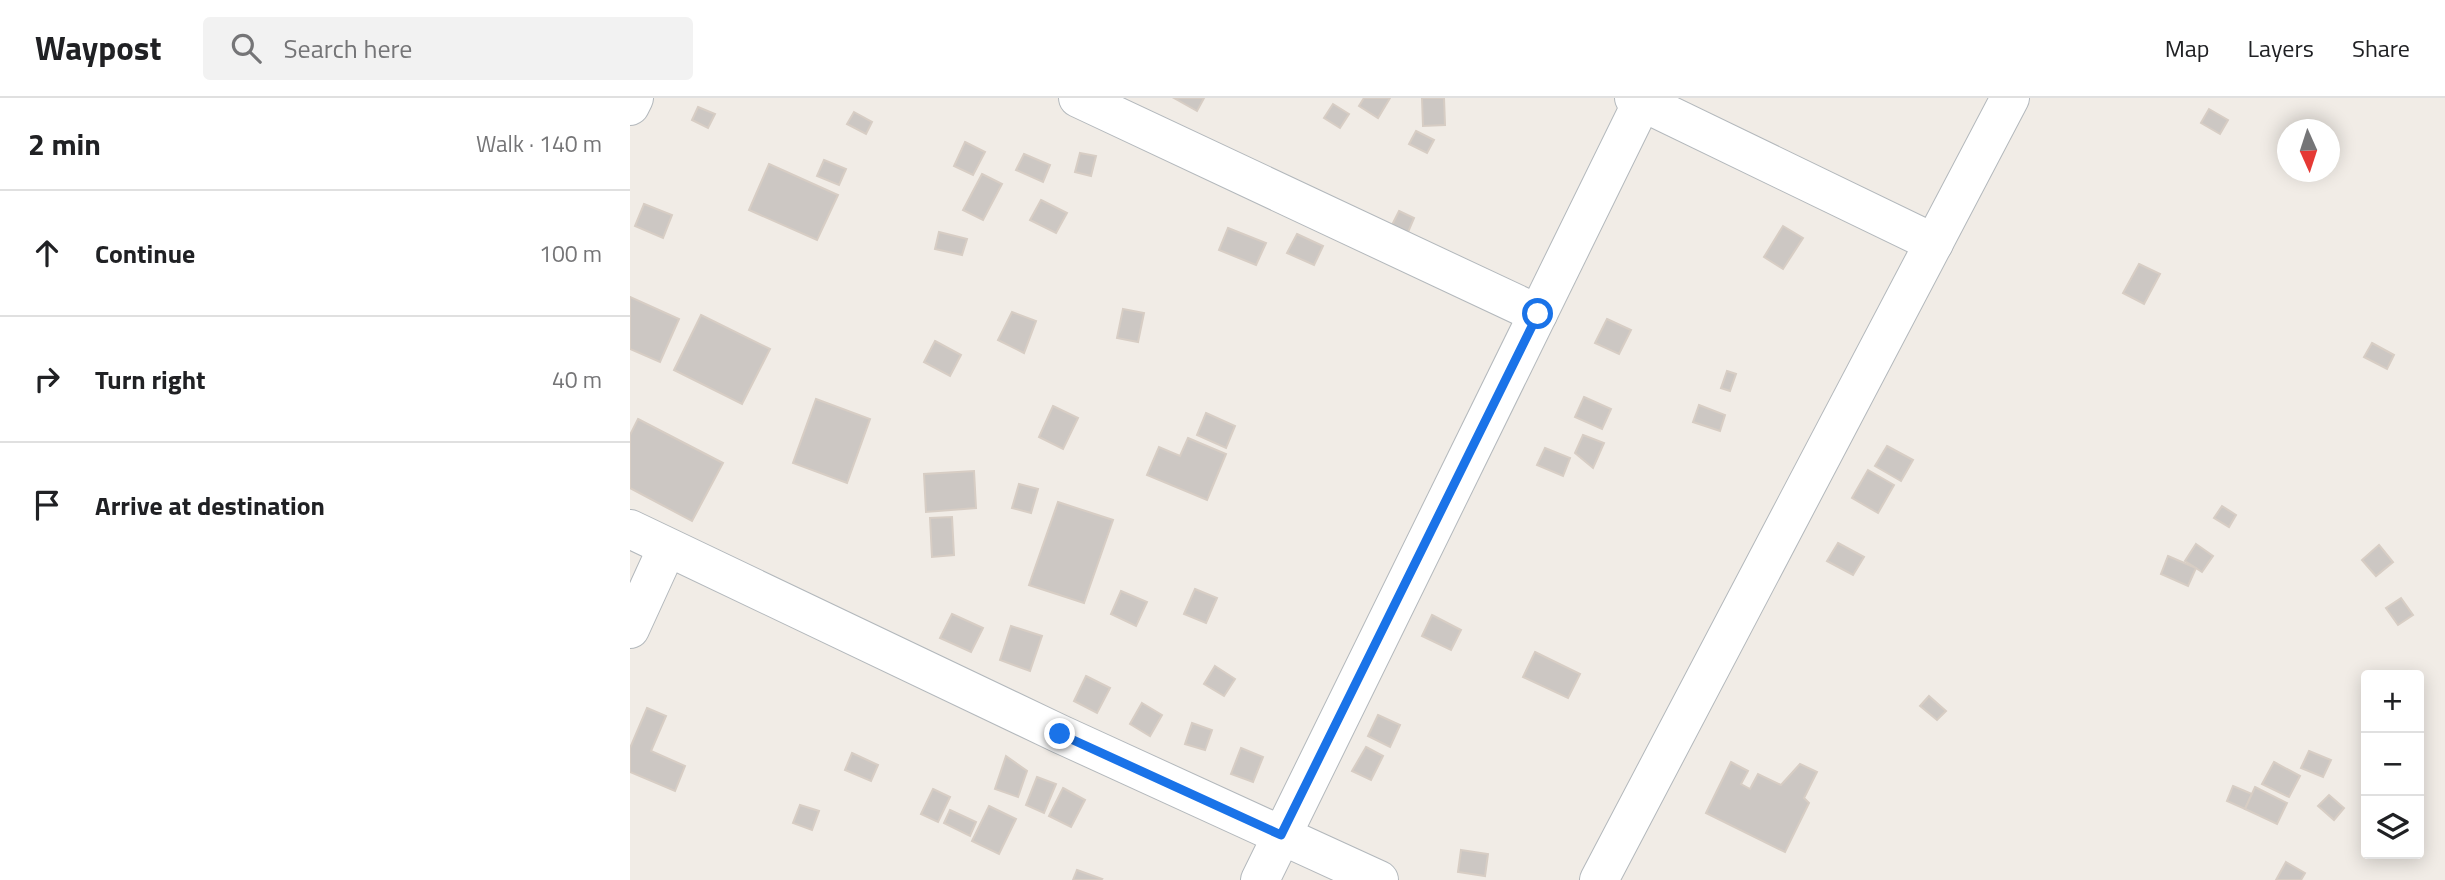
<!DOCTYPE html>
<meta charset="utf-8">
<style>
:root{--surface:#fff;--page:#f2f2f2;--text:#202124;--muted:#757577;--line:#e0e0e0}
body{margin:0;font-family:"Titillium Web",sans-serif;background:var(--page);color:var(--text)}
.controls{position:absolute;right:21px;bottom:21px;display:grid;overflow:hidden;border-radius:7px;box-shadow:0 4px 18px #0003}
.controls button{width:63px;height:63px;display:grid;place-items:center;padding:0;border:0;border-bottom:2px solid var(--line);background:var(--surface);color:var(--text);font:35px sans-serif}
.compass{position:absolute;left:1647px;top:21px;width:63px;height:63px;border-radius:50%;background:var(--surface);box-shadow:0 4px 18px #0003;rotate:177deg}
.stop{position:absolute;width:21px;height:21px;margin:-16px;border:5px solid #1a73e8;border-radius:50%;background:#fff}
.stop.end{background:#1a73e8;border-color:#fff;box-shadow:0 2px 7px #0008}
.list{margin:0;padding:0;list-style:none}
h2{display:flex;justify-content:space-between;align-items:center;height:91px;margin:0;padding:0 28px;font-size:30px}
h2 small{font-size:23px;font-weight:400;color:var(--muted)}
.list li{display:grid;grid-template-columns:46px 1fr auto;gap:21px;align-items:center;box-sizing:border-box;height:126px;padding:0 28px;border-top:2px solid var(--line)}
.list b{display:block;font-size:26px;white-space:nowrap}
.list em{font-size:23px;font-style:normal;color:var(--muted)}
.icon{flex:none;width:38px;height:38px;fill:none;stroke:currentColor;stroke-width:2;stroke-linecap:round;stroke-linejoin:round}
.map{position:relative;flex:none;width:1815px;height:782px;overflow:hidden}
header{display:flex;align-items:center;gap:42px;box-sizing:border-box;height:98px;padding:0 35px;background:var(--surface);border-bottom:2px solid var(--line)}
header strong{font-size:33px}
nav{display:flex;gap:38px;margin-inline-start:auto;font-size:24px}
.search{width:490px;height:63px;background:var(--page);display:flex;align-items:center;gap:18px;box-sizing:border-box;padding:0 24px;border-radius:7px;color:var(--muted);font-size:26px}
main{display:flex}
aside{flex:1;background:var(--surface)}
.map>svg:first-child{display:block}
.building{fill:#ccc7c3;stroke:#d7cdc4;stroke-width:2}
.lines{fill:none;stroke-linecap:round;stroke-linejoin:round}
.minor-casing{stroke:#b3b8bc;stroke-width:40}
.minor{stroke:#fff;stroke-width:38}
.route{stroke:#1a73e8;stroke-width:9}
</style>
<header>
<strong>Waypost</strong>
<div class="search"><svg class="icon" aria-label="search" viewBox="0 0 24 24"><circle cx="10" cy="10" r="6"/><path d="M15 15l6 6"/></svg>Search here</div>
<nav><a>Map</a><a>Layers</a><a>Share</a></nav>
</header>
<main>
<aside>
<h2>2 min<small>Walk · 140 m</small></h2>
<ul class="list">
<li><svg class="icon" aria-label="ahead" viewBox="0 0 24 24"><path d="M12 20V5M6 11l6-6 6 6"/></svg><div><b>Continue</b></div><em>100 m</em></li>
<li><svg class="icon" aria-label="right" viewBox="0 0 24 24"><path d="M7 20v-9h11M14 6l5 5-5 5"/></svg><div><b>Turn right</b></div><em>40 m</em></li>
<li><svg class="icon" aria-label="arrive" viewBox="0 0 24 24"><path d="M6 21V4h12l-3 4 3 4H6"/></svg><div><b>Arrive at destination</b></div></li>
</ul>
</aside>
<div class="map">
<svg width="1815" height="782" viewBox="0 0 1815 782">
<rect width="100%" height="100%" fill="#f1ece6"/>
<g class="building">
<path d="M 544,0 L 574,0 L 567,13 Z"/>
<path d="M 734,0 L 760,0 L 748,20 L 729,8 Z"/>
<path d="M 792,0 L 814,0 L 815,27 L 793,28 Z"/>
<path d="M 703,6 L 719,16 L 710,30 L 694,20 Z"/>
<path d="M 68,9 L 85,16 L 78,30 L 62,22 Z"/>
<path d="M 1579,11 L 1598,22 L 1590,36 L 1571,25 Z"/>
<path d="M 224,14 L 242,24 L 236,36 L 217,26 Z"/>
<path d="M 786,33 L 804,42 L 797,55 L 779,46 Z"/>
<path d="M 335,44 L 355,54 L 343,77 L 324,68 Z"/>
<path d="M 450,55 L 466,58 L 461,78 L 445,74 Z"/>
<path d="M 394,56 L 420,67 L 413,84 L 386,72 Z"/>
<path d="M 194,62 L 216,71 L 209,87 L 187,78 Z"/>
<path d="M 139,66 L 208,97 L 187,142 L 119,112 Z"/>
<path d="M 352,76 L 372,86 L 353,122 L 333,112 Z"/>
<path d="M 411,102 L 437,115 L 426,135 L 400,122 Z"/>
<path d="M 14,106 L 42,117 L 33,140 L 5,128 Z"/>
<path d="M 769,113 L 784,120 L 776,139 L 760,131 Z"/>
<path d="M 1153,128 L 1173,140 L 1153,171 L 1134,159 Z"/>
<path d="M 598,130 L 636,145 L 626,167 L 589,152 Z"/>
<path d="M 309,134 L 337,141 L 332,157 L 305,151 Z"/>
<path d="M 667,136 L 693,148 L 684,167 L 657,155 Z"/>
<path d="M 1509,166 L 1530,176 L 1514,206 L 1493,195 Z"/>
<path d="M 0,199 L 49,221 L 30,264 L 0,251 Z"/>
<path d="M 493,211 L 514,215 L 508,244 L 487,240 Z"/>
<path d="M 382,214 L 406,223 L 394,255 L 368,242 Z"/>
<path d="M 71,217 L 140,251 L 112,306 L 44,272 Z"/>
<path d="M 977,221 L 1001,232 L 989,256 L 965,245 Z"/>
<path d="M 305,243 L 331,257 L 320,278 L 294,264 Z"/>
<path d="M 1742,245 L 1764,257 L 1757,271 L 1734,259 Z"/>
<path d="M 1097,273 L 1106,276 L 1100,293 L 1091,290 Z"/>
<path d="M 954,299 L 981,311 L 972,331 L 945,319 Z"/>
<path d="M 186,301 L 240,321 L 217,385 L 163,365 Z"/>
<path d="M 1069,307 L 1095,317 L 1090,333 L 1063,324 Z"/>
<path d="M 423,308 L 448,320 L 433,351 L 409,339 Z"/>
<path d="M 576,315 L 605,328 L 596,350 L 567,337 Z"/>
<path d="M 8,321 L 93,365 L 62,423 L 0,390 L 0,337 Z"/>
<path d="M 953,337 L 974,345 L 963,370 L 945,355 Z"/>
<path d="M 558,340 L 596,356 L 577,402 L 517,377 L 529,349 L 550,358 Z"/>
<path d="M 1257,348 L 1283,362 L 1271,383 L 1245,368 Z"/>
<path d="M 915,350 L 940,360 L 933,378 L 907,367 Z"/>
<path d="M 1238,372 L 1264,387 L 1248,415 L 1222,400 Z"/>
<path d="M 344,373 L 346,410 L 296,414 L 294,376 Z"/>
<path d="M 389,386 L 408,391 L 401,415 L 382,410 Z"/>
<path d="M 428,404 L 483,422 L 454,505 L 399,487 Z"/>
<path d="M 1592,408 L 1606,417 L 1599,429 L 1584,420 Z"/>
<path d="M 322,419 L 324,457 L 302,459 L 300,420 Z"/>
<path d="M 1208,445 L 1234,459 L 1223,477 L 1197,463 Z"/>
<path d="M 1566,446 L 1583,458 L 1572,474 L 1555,463 Z"/>
<path d="M 1749,447 L 1763,464 L 1746,478 L 1732,462 Z"/>
<path d="M 1538,458 L 1566,470 L 1558,488 L 1531,476 Z"/>
<path d="M 565,491 L 587,500 L 576,525 L 554,516 Z"/>
<path d="M 491,493 L 517,504 L 506,528 L 481,516 Z"/>
<path d="M 1771,500 L 1783,517 L 1768,527 L 1756,510 Z"/>
<path d="M 322,516 L 353,530 L 341,554 L 310,540 Z"/>
<path d="M 802,517 L 831,532 L 821,552 L 792,538 Z"/>
<path d="M 381,528 L 412,538 L 400,573 L 370,562 Z"/>
<path d="M 905,554 L 950,576 L 938,600 L 893,579 Z"/>
<path d="M 585,568 L 605,581 L 594,598 L 574,586 Z"/>
<path d="M 456,578 L 480,590 L 467,615 L 444,603 Z"/>
<path d="M 1299,598 L 1316,613 L 1307,622 L 1290,608 Z"/>
<path d="M 512,605 L 532,617 L 520,638 L 500,626 Z"/>
<path d="M 17,610 L 36,618 L 21,653 L 55,668 L 45,693 L 0,674 L 0,650 Z"/>
<path d="M 748,617 L 770,627 L 760,649 L 738,638 Z"/>
<path d="M 562,625 L 582,632 L 575,652 L 555,646 Z"/>
<path d="M 736,649 L 753,658 L 741,682 L 722,673 Z"/>
<path d="M 611,650 L 633,659 L 623,684 L 601,676 Z"/>
<path d="M 1679,653 L 1701,662 L 1693,679 L 1671,670 Z"/>
<path d="M 222,655 L 248,667 L 241,683 L 215,672 Z"/>
<path d="M 376,658 L 397,673 L 388,699 L 365,691 Z"/>
<path d="M 1101,664 L 1118,673 L 1111,686 L 1120,691 L 1128,676 L 1151,687 L 1170,666 L 1187,674 L 1174,700 L 1179,705 L 1155,754 L 1076,715 Z"/>
<path d="M 1644,664 L 1670,678 L 1659,699 L 1632,686 Z"/>
<path d="M 407,679 L 426,686 L 414,715 L 396,707 Z"/>
<path d="M 1603,688 L 1622,696 L 1615,711 L 1597,703 Z"/>
<path d="M 1625,689 L 1657,705 L 1647,726 L 1615,711 Z"/>
<path d="M 433,690 L 455,702 L 441,729 L 419,718 Z"/>
<path d="M 303,691 L 320,699 L 308,724 L 291,716 Z"/>
<path d="M 1699,697 L 1714,710 L 1704,722 L 1688,708 Z"/>
<path d="M 170,707 L 189,713 L 182,732 L 163,725 Z"/>
<path d="M 359,708 L 386,721 L 369,756 L 342,743 Z"/>
<path d="M 320,712 L 346,724 L 340,738 L 314,725 Z"/>
<path d="M 831,752 L 858,756 L 855,778 L 828,774 Z"/>
<path d="M 1656,764 L 1675,775 L 1671,782 L 1646,782 Z"/>
<path d="M 447,772 L 472,781 L 471,782 L 443,782 Z"/>
</g>
<g class="lines">
<g class="minor-casing">
<g id="minor">
<path d="M 448,0 L 908,216"/>
<path d="M 1004,0 L 1304,145"/>
<path d="M 0,8 L 4,0"/>
<path d="M 0,431 L 430,636 L 749,782"/>
<path d="M 0,531 L 37,450"/>
<path d="M 630,782 L 1012,4"/>
<path d="M 969,782 L 1380,0"/>
</g>
</g>
<use href="#minor" class="minor"/>
</g>
<g class="lines">
<path class="route" d="M 430,636 L 651,737 L 908,216"/>
</g>
</svg>
<div class="controls">
<button>+</button>
<button>−</button>
<button><svg class="icon" aria-label="layers" viewBox="0 0 24 24"><path d="M12 4l9 5-9 5-9-5zM3 14l9 5 9-5"/></svg></button>
</div>
<svg class="compass" viewBox="-18 -18 36 36"><path d="M0-13l5 13h-10z" fill="#e53935"/><path d="M0 13l5-13h-10z" fill="#757577"/></svg>
<div class="stop" style="left:908px;top:216px"></div>
<div class="stop end" style="left:430px;top:636px"></div>
</div>
</main>
